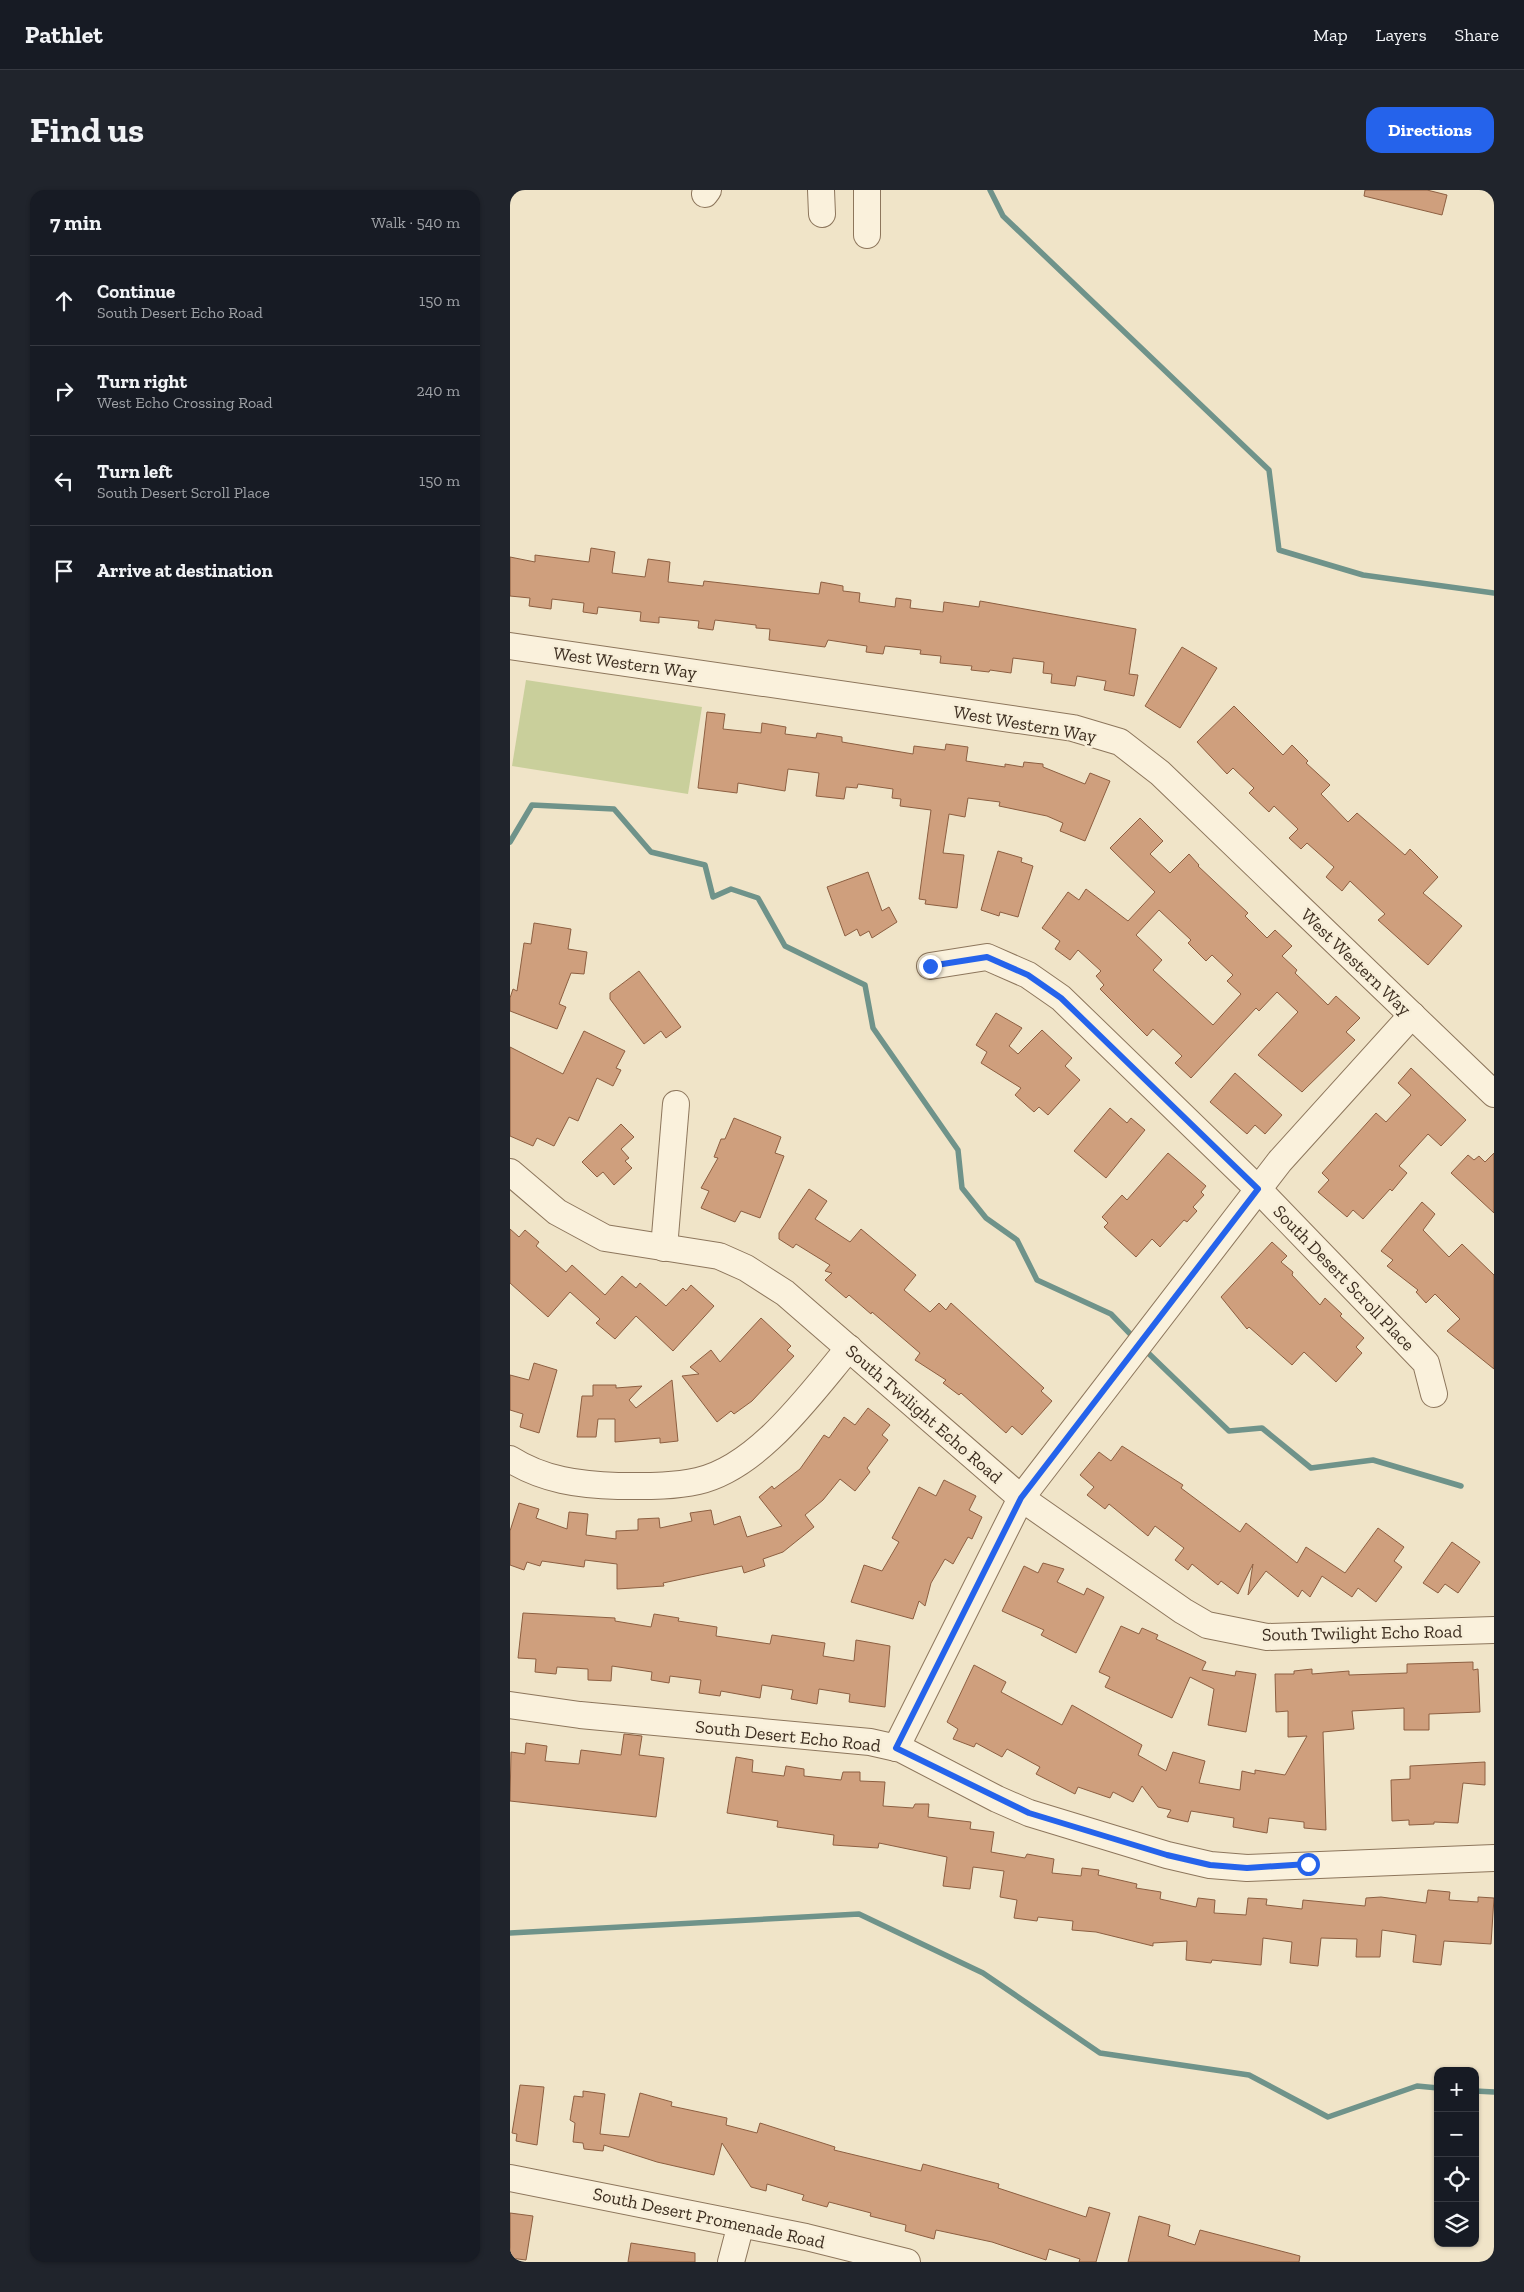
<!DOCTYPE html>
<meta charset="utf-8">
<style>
:root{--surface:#171b24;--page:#20242c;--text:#f1f3f6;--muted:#9ea1a6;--line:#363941;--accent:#2563eb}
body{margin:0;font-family:"Zilla Slab",serif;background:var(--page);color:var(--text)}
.controls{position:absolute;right:15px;bottom:15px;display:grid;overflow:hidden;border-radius:10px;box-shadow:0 1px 4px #0004}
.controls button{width:45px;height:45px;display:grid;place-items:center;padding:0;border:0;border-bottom:1px solid var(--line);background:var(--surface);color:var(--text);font:25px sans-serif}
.stop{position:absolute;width:15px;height:15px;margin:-11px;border:4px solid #2563eb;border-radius:50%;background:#fff}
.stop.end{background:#2563eb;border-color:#fff;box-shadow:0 1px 5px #0008}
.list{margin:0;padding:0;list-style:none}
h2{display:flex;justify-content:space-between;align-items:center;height:65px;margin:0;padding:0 20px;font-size:21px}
h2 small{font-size:16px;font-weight:400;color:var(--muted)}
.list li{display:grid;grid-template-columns:32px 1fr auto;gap:15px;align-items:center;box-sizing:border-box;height:90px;padding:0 20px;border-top:1px solid var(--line)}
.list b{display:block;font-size:19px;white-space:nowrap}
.list p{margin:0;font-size:16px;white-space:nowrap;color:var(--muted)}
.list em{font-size:16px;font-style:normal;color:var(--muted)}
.icon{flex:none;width:28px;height:28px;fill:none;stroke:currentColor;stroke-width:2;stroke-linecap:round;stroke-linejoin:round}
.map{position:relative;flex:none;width:984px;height:2072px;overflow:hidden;border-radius:15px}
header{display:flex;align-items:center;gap:30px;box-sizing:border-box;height:70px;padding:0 25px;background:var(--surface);border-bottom:1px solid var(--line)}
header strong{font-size:24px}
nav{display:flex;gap:28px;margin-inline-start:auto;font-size:18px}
.intro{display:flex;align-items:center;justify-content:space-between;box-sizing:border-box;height:120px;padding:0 30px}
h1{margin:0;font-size:35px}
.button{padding:12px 22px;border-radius:15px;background:var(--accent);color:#fff;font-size:18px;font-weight:700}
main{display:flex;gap:30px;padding:0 30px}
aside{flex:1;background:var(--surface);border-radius:15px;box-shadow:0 1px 4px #0004}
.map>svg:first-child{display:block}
.green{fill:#c9cf9b}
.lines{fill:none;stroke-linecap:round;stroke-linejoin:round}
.stream{stroke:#6f938a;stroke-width:5.5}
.building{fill:#cf9f7d;stroke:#8d5f41;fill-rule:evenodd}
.minor-casing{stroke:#8d765c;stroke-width:28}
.minor{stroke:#faf1dc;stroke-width:26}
.route{stroke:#2563eb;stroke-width:6}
.labels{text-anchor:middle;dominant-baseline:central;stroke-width:5;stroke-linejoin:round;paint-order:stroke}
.street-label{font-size:18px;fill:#3d2e20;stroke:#f7eed8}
</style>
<header>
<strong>Pathlet</strong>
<nav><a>Map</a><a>Layers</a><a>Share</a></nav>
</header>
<div class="intro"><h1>Find us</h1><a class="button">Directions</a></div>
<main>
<aside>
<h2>7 min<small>Walk · 540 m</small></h2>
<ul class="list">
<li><svg class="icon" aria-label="ahead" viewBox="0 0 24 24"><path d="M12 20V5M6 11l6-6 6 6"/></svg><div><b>Continue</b><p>South Desert Echo Road</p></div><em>150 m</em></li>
<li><svg class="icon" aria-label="right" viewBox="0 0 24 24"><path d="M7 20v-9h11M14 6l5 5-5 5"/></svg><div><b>Turn right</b><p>West Echo Crossing Road</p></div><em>240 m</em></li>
<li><svg class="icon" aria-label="left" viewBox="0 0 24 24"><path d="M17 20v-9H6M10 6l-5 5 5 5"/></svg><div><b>Turn left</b><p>South Desert Scroll Place</p></div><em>150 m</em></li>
<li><svg class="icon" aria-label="arrive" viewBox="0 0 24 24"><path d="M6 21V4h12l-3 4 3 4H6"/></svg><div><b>Arrive at destination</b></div></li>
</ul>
</aside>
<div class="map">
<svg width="984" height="2072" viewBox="0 0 984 2072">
<rect width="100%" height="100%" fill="#f0e4c8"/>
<path class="green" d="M 16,490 L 192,517 L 178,604 L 2,576 Z"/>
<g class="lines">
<g class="stream">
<path d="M 480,0 L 493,26 L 759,280 L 769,360 L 853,385 L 984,403"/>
<path d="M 0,652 L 22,615 L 104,619 L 141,662 L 195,675 L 203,707 L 221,699 L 248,708 L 275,756 L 355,795 L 363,838 L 448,960 L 452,998 L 476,1028 L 507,1050 L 527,1090 L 601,1124 L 625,1149"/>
<path d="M 633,1158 L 719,1241 L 752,1238 L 801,1278 L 863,1270 L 951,1296"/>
<path d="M 0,1743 L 349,1724 L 473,1783 L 590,1863 L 739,1885 L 818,1927 L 907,1896 L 928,1898"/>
<path d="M 965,1901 L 984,1902"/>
</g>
</g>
<g class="building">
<path d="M 855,0 L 917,0 L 937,5 L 932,25 L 854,6 Z"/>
<path d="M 81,358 L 105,362 L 102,383 L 135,387 L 138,369 L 160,372 L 158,392 L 193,396 L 194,391 L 309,404 L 311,392 L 333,396 L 333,401 L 350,403 L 349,412 L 385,417 L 386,408 L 401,410 L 400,418 L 433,422 L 434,412 L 469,417 L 470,411 L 626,439 L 619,484 L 628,485 L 624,506 L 594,500 L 596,491 L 567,486 L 565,496 L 541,493 L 542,484 L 533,483 L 534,472 L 503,468 L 501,483 L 480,480 L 479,482 L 461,480 L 462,476 L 430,473 L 431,466 L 410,464 L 411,460 L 375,456 L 373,464 L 356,462 L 357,456 L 318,450 L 315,457 L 259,450 L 260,439 L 246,438 L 246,435 L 205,430 L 203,440 L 188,438 L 189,431 L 149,427 L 149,433 L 130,431 L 131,422 L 88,417 L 87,424 L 73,422 L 74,413 L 42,409 L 41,419 L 19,416 L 20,408 L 0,406 L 0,367 L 25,372 L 25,365 L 79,372 Z"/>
<path d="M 672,457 L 707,478 L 670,538 L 635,516 Z"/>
<path d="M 724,516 L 773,565 L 782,555 L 798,571 L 796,573 L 820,595 L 811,604 L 838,632 L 847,623 L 895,665 L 900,659 L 928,687 L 913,703 L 952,736 L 918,775 L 868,730 L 875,724 L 840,691 L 832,701 L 816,687 L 824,677 L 797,653 L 791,659 L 779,648 L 788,639 L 764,616 L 759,622 L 739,603 L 744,598 L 723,578 L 717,584 L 687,552 Z"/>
<path d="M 197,522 L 215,524 L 213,539 L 251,543 L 252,533 L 276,537 L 275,544 L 306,548 L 307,543 L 332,547 L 332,552 L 403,564 L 404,556 L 435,560 L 436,554 L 458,557 L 456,571 L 495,577 L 495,574 L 513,577 L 514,572 L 533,574 L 533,577 L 575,594 L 580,583 L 600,591 L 575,651 L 550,641 L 553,633 L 537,626 L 489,616 L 490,612 L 458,608 L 455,627 L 439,624 L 433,663 L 454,665 L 447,718 L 415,714 L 416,710 L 409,709 L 421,620 L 390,616 L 391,609 L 382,608 L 383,599 L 348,594 L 347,598 L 336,597 L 334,609 L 306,606 L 309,583 L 278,579 L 275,601 L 228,593 L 227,603 L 188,598 Z"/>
<path d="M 630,628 L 653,651 L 640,664 L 660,683 L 679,664 L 689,675 L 688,676 L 738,723 L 735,726 L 757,748 L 765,740 L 782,756 L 772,766 L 787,780 L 785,783 L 818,815 L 826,806 L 850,828 L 836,842 L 845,850 L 792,902 L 748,865 L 788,822 L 767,802 L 749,821 L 746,818 L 681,888 L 665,873 L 672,866 L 643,839 L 637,846 L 590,799 L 594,795 L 586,786 L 591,781 L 568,760 L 560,770 L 545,759 L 550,751 L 532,738 L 558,702 L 569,710 L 576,699 L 618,731 L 645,702 L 600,658 ZM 649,720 L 681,750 L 678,753 L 696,771 L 702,765 L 723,785 L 717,791 L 731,804 L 703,835 L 643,780 L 652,770 L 626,745 Z"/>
<path d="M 488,661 L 512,668 L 511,672 L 523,676 L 508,727 L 490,722 L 489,726 L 471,720 Z"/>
<path d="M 358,682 L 372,721 L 379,717 L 387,732 L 362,748 L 359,741 L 350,746 L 347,739 L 335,746 L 317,697 Z"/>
<path d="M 24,733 L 61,739 L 58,759 L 77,762 L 74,784 L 61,783 L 49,814 L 56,817 L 47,839 L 0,821 L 0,808 L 3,799 L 7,801 L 14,753 L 21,754 Z"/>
<path d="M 129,781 L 171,837 L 156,848 L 151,841 L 134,854 L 100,809 L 100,803 Z"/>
<path d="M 486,823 L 512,838 L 499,856 L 508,864 L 532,840 L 562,868 L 555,876 L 570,890 L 538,925 L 529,917 L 524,922 L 505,905 L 511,898 L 471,873 L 477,862 L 466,855 Z"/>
<path d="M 74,841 L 115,861 L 106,878 L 111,880 L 103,896 L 87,888 L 68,931 L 59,927 L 44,956 L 27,948 L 23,956 L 0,946 L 0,857 L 53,884 Z"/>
<path d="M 901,878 L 956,930 L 931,956 L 918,944 L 889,976 L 897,983 L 882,1001 L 880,999 L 853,1029 L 843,1020 L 837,1027 L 808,1002 L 819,990 L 812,983 L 866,923 L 876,932 L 901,905 L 888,893 Z"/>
<path d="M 725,883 L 772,925 L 755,944 L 745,935 L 737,944 L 700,912 Z"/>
<path d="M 600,918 L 617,933 L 621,928 L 635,940 L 596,988 L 564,961 Z"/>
<path d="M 224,928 L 271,947 L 265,963 L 274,966 L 250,1028 L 231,1021 L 225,1032 L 191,1018 L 199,1001 L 191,998 L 208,968 L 204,967 L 211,949 L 215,949 Z"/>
<path d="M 111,934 L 124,947 L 111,959 L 119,968 L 115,971 L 122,978 L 104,995 L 93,982 L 87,987 L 72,972 Z"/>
<path d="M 658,963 L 696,996 L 691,1002 L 694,1005 L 683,1017 L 687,1021 L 677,1032 L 674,1030 L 650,1057 L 642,1049 L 626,1067 L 594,1037 L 598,1033 L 592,1027 L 612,1005 L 617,1010 Z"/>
<path d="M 984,963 L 984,1023 L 941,983 L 958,965 L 964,970 L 969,966 L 975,972 Z"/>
<path d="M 299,999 L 317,1011 L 305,1029 L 340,1052 L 351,1039 L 406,1085 L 394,1100 L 420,1122 L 429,1113 L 436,1120 L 441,1113 L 534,1198 L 531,1201 L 542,1211 L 512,1245 L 502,1236 L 496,1243 L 451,1203 L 449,1205 L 433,1193 L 436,1190 L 405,1170 L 410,1163 L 362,1122 L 361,1124 L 339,1105 L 336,1108 L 315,1090 L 322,1083 L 315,1081 L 320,1075 L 286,1054 L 283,1058 L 269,1049 L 269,1043 Z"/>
<path d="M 912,1012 L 925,1024 L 913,1040 L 939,1067 L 952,1054 L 984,1085 L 984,1179 L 937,1141 L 950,1129 L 925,1104 L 916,1113 L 906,1102 L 908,1100 L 877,1076 L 883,1070 L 871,1061 Z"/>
<path d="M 0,1039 L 9,1047 L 15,1040 L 29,1052 L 26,1056 L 56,1082 L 62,1075 L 95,1105 L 112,1086 L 126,1098 L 130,1093 L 156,1116 L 173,1098 L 176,1101 L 181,1095 L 204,1116 L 163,1161 L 126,1126 L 105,1149 L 86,1133 L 90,1129 L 60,1102 L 38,1127 L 0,1093 Z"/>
<path d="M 762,1052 L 777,1066 L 771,1072 L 783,1082 L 782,1085 L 810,1115 L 815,1108 L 832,1124 L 830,1126 L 854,1148 L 846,1157 L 852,1163 L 826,1192 L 794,1162 L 782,1175 L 739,1137 L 737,1139 L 711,1107 Z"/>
<path d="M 251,1128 L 281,1156 L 277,1160 L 284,1166 L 242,1211 L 224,1224 L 221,1221 L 207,1232 L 172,1186 L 189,1184 L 180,1177 L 201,1160 L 210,1172 Z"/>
<path d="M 24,1173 L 47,1180 L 29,1243 L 10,1237 L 13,1224 L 0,1220 L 0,1185 L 19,1190 Z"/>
<path d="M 162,1190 L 168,1251 L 150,1253 L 150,1248 L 105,1252 L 105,1229 L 88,1229 L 86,1247 L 67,1247 L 72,1206 L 83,1206 L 83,1195 L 106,1195 L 106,1198 L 132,1196 L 119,1210 L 126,1218 Z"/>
<path d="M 358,1218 L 380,1235 L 372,1245 L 378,1250 L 357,1278 L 360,1282 L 345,1301 L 330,1289 L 313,1310 L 295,1325 L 304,1337 L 273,1362 L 253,1369 L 255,1376 L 234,1383 L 232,1376 L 153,1393 L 154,1396 L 107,1399 L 107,1374 L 75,1370 L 74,1377 L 32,1371 L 30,1376 L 17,1372 L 14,1380 L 0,1375 L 0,1341 L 9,1313 L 29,1319 L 26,1328 L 57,1339 L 59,1322 L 78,1324 L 76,1345 L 106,1349 L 106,1341 L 128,1340 L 128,1329 L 149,1328 L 150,1338 L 182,1331 L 180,1323 L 201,1320 L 204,1335 L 230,1326 L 237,1347 L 272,1336 L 249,1307 L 262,1296 L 264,1299 L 290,1279 L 314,1245 L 319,1248 L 334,1227 L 345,1235 Z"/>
<path d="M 612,1256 L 673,1295 L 671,1298 L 730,1342 L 736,1333 L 787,1373 L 796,1357 L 835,1383 L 868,1338 L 894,1357 L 884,1371 L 892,1377 L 866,1412 L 848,1398 L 842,1407 L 812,1386 L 800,1407 L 792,1400 L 788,1407 L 756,1381 L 738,1405 L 743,1374 L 728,1404 L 711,1391 L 708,1395 L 682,1374 L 678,1380 L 665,1370 L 674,1358 L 645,1336 L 638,1346 L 599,1314 L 595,1319 L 577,1305 L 584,1297 L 570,1285 L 589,1262 L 601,1271 Z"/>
<path d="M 434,1290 L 466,1306 L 459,1320 L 472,1327 L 462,1349 L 458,1347 L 443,1374 L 435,1369 L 421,1393 L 415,1416 L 409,1411 L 403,1429 L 341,1412 L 354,1375 L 372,1381 L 389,1352 L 382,1348 L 409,1297 L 426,1306 Z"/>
<path d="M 942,1352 L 970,1372 L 948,1403 L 935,1394 L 928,1403 L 913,1393 Z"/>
<path d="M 533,1373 L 554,1379 L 547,1392 L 574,1405 L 577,1398 L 594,1407 L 566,1463 L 531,1445 L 534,1440 L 492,1421 L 514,1376 L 528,1383 Z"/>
<path d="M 13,1423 L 105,1428 L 105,1431 L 141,1437 L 144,1424 L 169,1428 L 168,1431 L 207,1437 L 206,1446 L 260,1454 L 262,1445 L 315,1453 L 313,1466 L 344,1471 L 346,1450 L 380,1456 L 375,1517 L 339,1512 L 340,1504 L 309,1499 L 307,1514 L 281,1509 L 283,1500 L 252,1495 L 250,1508 L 211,1501 L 210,1506 L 189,1503 L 191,1490 L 160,1486 L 159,1493 L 141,1490 L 142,1482 L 102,1476 L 101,1491 L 78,1490 L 78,1479 L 47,1477 L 46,1484 L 25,1482 L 26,1469 L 8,1468 Z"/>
<path d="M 611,1436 L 629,1444 L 632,1438 L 648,1445 L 646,1449 L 696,1472 L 692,1480 L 725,1486 L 726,1481 L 746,1484 L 736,1542 L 698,1535 L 704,1499 L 680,1487 L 662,1528 L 595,1497 L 600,1487 L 589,1482 Z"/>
<path d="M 963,1472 L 963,1480 L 968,1479 L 970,1522 L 919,1524 L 919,1540 L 894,1540 L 894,1518 L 842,1521 L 844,1539 L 813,1542 L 816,1640 L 794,1638 L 794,1632 L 759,1628 L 757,1643 L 723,1637 L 724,1628 L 681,1621 L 678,1632 L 657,1627 L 661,1620 L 648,1617 L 632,1596 L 623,1612 L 603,1602 L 600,1608 L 568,1597 L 565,1604 L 526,1584 L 530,1577 L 497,1559 L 492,1567 L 466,1553 L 464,1557 L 443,1549 L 448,1539 L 437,1532 L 464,1475 L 496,1492 L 491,1502 L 552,1535 L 562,1515 L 632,1555 L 628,1565 L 656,1581 L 663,1562 L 695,1571 L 689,1593 L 730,1600 L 732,1581 L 745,1584 L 745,1580 L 775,1585 L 797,1546 L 778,1547 L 778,1521 L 766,1522 L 765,1484 L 784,1484 L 784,1481 L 802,1479 L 802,1484 L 839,1481 L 839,1485 L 897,1483 L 897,1474 Z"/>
<path d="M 114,1544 L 132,1546 L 129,1565 L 154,1568 L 146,1627 L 0,1611 L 1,1562 L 15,1564 L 16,1553 L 37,1556 L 35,1571 L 69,1574 L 71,1560 L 111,1565 Z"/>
<path d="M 226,1567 L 243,1570 L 242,1582 L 274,1586 L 276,1576 L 294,1579 L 294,1586 L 331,1590 L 333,1582 L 350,1582 L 350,1591 L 375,1592 L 373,1616 L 403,1618 L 405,1614 L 419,1614 L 418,1627 L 461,1632 L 460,1639 L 484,1642 L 481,1662 L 515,1668 L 517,1664 L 544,1669 L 542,1683 L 571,1686 L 572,1678 L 589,1680 L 588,1685 L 627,1694 L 626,1698 L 651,1702 L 650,1709 L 686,1717 L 688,1708 L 705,1710 L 704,1723 L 736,1725 L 738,1708 L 757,1709 L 756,1715 L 792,1719 L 793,1710 L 855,1716 L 856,1708 L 871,1707 L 916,1713 L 918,1700 L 940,1702 L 939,1710 L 968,1712 L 968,1707 L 984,1708 L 981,1754 L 934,1751 L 931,1775 L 903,1772 L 906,1745 L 872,1740 L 870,1767 L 846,1767 L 847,1749 L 811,1748 L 808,1776 L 780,1773 L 782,1752 L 753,1748 L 751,1775 L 702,1770 L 701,1773 L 676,1770 L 677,1751 L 643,1753 L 643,1756 L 586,1742 L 562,1740 L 563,1731 L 528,1727 L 527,1731 L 504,1728 L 507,1710 L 490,1707 L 494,1681 L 463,1677 L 460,1699 L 433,1696 L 437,1667 L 369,1653 L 368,1658 L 323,1655 L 324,1645 L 267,1637 L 268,1631 L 217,1623 Z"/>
<path d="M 975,1572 L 975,1595 L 953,1593 L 948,1633 L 924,1632 L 924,1634 L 899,1635 L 899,1630 L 882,1631 L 881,1590 L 900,1589 L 900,1576 Z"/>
<path d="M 10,1895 L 34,1897 L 27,1955 L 6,1951 L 7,1944 L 2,1943 Z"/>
<path d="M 73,1901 L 95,1904 L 90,1944 L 119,1947 L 130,1903 L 162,1912 L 161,1916 L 217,1928 L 216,1935 L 247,1943 L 250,1933 L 325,1957 L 324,1960 L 411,1981 L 413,1974 L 489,1994 L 488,1998 L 576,2027 L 579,2017 L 600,2023 L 586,2072 L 569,2072 L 570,2069 L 539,2059 L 536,2070 L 482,2052 L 426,2040 L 424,2049 L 395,2041 L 396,2035 L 360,2026 L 361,2023 L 319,2012 L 317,2017 L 292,2010 L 294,2005 L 257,1994 L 256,2001 L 241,1997 L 212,1953 L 204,1985 L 147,1972 L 94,1955 L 93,1961 L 74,1959 L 73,1953 L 63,1952 L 65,1933 L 60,1930 L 64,1906 L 73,1907 Z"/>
<path d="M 0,2023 L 23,2026 L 16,2070 L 0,2068 Z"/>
<path d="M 629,2026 L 660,2035 L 658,2046 L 685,2055 L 690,2040 L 790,2066 L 789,2072 L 618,2072 Z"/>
<path d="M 121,2053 L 185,2063 L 185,2072 L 118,2072 Z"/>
</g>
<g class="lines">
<g class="minor-casing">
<g id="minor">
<path d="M 311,0 L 312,24"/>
<path d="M 195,4 L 198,0"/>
<path d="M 357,45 L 357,0"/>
<path d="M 0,456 L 563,538 L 610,552 L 650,583 L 984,904"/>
<path d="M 420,776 L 477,767 L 518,785 L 551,808 L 748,999 L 916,1173 L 924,1204"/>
<path d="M 0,982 L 47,1022 L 95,1048 L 209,1066 L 236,1078 L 275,1103 L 511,1308 L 673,1421 L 697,1435 L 757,1447 L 984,1440"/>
<path d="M 154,1058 L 166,914"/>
<path d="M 0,1269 C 33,1290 70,1295 108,1296 C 135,1296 161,1297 188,1291 C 249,1277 300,1204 339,1158"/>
<path d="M 0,1515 L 70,1525 L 360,1552 L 391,1559 L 487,1609 L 519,1623 L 657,1665 L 700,1675 L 737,1678 L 984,1668"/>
<path d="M 386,1558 L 511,1308 L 770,971 L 902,825"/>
<path d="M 0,1988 L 296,2047 L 397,2072"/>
<path d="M 221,2072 L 231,2034"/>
</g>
</g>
<use href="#minor" class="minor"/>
</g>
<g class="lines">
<path class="route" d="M 420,776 L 477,767 L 518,785 L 551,808 L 748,999 L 511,1308 L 386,1558 L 519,1623 L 657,1665 L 700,1675 L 737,1678 L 798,1674"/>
</g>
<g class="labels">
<g class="street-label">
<text transform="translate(115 473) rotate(8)">West Western Way</text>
<text transform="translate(515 534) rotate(10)">West Western Way</text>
<text transform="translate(846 772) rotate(44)">West Western Way</text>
<text transform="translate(834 1088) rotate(46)">South Desert Scroll Place</text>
<text transform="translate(414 1224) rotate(41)">South Twilight Echo Road</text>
<text transform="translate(852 1443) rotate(-1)">South Twilight Echo Road</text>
<text transform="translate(278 1546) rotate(6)">South Desert Echo Road</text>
<text transform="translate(199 2028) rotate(12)">South Desert Promenade Road</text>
</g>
</g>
</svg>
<div class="controls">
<button>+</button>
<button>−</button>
<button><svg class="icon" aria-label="locate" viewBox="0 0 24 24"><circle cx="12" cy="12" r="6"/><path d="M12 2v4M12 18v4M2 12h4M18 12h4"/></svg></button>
<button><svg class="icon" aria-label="layers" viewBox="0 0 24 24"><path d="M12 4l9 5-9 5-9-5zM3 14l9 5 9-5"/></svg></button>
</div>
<div class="stop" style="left:798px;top:1674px"></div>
<div class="stop end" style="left:420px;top:776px"></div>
</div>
</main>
